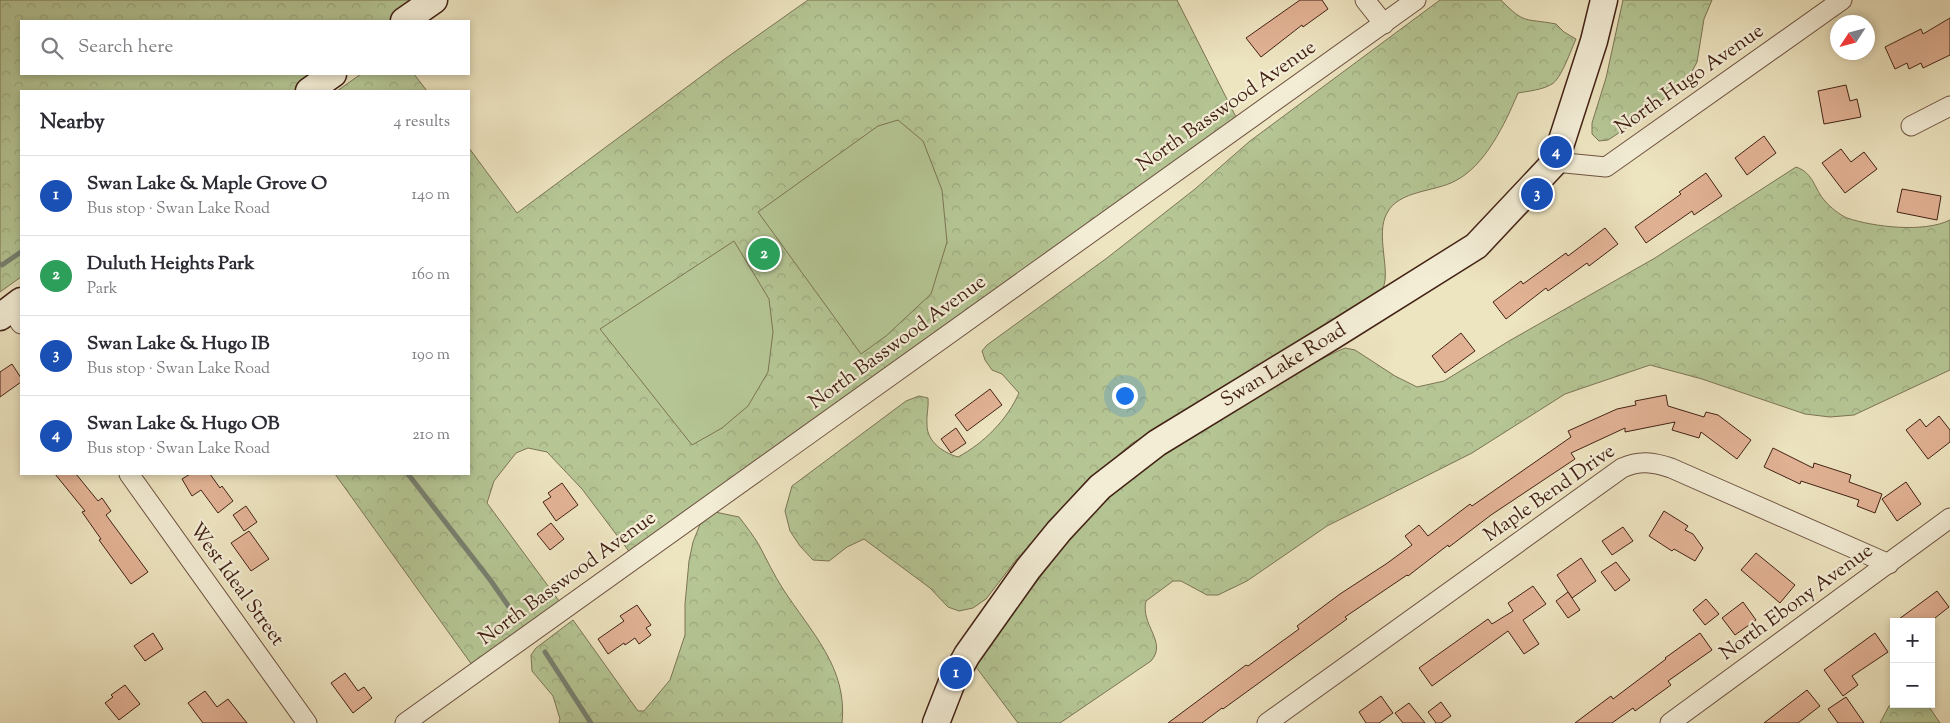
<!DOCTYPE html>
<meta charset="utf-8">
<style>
:root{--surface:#fff;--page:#f7f7f7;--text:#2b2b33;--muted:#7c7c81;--line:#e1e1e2;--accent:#2563eb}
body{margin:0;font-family:"Sorts Mill Goudy",serif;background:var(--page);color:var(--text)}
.controls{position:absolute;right:15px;bottom:15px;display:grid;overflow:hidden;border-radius:0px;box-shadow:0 2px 8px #0003}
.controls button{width:45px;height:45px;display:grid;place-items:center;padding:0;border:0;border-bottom:1px solid var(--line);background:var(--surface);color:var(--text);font:25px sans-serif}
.compass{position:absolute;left:1830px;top:15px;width:45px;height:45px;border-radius:50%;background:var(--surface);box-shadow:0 2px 8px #0003;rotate:234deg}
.you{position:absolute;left:1124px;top:395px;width:18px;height:18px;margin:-12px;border:4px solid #fff;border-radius:50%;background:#1a73e8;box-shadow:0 0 0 8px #1a73e833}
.badge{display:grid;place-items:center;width:32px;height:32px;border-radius:50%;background:var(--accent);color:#fff;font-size:16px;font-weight:700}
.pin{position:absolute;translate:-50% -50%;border:2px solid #fff;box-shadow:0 1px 5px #0006}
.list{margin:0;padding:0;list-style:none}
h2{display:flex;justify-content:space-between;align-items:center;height:65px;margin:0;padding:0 20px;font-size:21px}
h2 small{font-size:16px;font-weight:400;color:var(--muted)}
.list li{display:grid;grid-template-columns:32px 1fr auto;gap:15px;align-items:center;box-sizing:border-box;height:80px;padding:0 20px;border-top:1px solid var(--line)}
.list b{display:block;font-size:19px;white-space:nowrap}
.list p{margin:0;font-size:16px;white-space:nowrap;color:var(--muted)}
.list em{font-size:16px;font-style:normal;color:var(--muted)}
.icon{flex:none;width:28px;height:28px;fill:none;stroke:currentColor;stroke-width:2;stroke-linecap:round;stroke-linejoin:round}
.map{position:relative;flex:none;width:1950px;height:723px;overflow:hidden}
.search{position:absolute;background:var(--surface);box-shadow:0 2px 8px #0003;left:20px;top:20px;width:450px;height:55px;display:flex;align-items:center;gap:12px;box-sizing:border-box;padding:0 18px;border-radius:0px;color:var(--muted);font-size:19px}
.panel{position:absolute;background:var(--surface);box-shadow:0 2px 8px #0003;left:20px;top:90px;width:450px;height:385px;border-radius:0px}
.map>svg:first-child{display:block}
.forest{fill:url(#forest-crowns);stroke:#7c7454}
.garden{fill:#b5c594;stroke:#7c7454}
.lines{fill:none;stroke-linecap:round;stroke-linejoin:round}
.stream{stroke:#778070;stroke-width:5}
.building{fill:#e2b295;stroke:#432215}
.street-casing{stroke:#6e5240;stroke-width:21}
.secondary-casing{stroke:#432215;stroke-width:29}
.street{stroke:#f3edd6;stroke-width:19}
.secondary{stroke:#f3edd6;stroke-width:26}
.labels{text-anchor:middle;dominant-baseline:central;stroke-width:4.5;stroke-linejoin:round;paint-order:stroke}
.street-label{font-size:20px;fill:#432215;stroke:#f3edd6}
</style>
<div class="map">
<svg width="1950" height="723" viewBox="0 0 1950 723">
<defs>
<pattern id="forest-crowns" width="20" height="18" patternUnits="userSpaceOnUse" patternTransform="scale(1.25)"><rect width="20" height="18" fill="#b5c594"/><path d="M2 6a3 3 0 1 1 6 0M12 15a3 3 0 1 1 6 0" fill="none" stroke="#9da97f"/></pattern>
</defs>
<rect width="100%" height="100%" fill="#ede4c0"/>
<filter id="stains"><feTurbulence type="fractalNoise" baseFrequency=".004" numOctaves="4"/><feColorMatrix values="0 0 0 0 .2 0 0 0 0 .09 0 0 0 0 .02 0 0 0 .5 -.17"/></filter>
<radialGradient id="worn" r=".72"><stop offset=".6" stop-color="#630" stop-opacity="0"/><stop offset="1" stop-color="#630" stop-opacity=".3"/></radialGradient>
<g class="forest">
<path d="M 0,0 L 429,0 L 398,21 L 21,21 L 21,74 L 321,74 L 295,91 L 21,91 L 21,277 L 0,292 Z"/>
<path d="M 808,0 L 1177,0 L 1240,125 L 634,558 L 582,489 L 547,452 L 528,448 L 516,453 L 494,481 L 487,503 L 565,609 L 477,672 L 335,474 L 469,474 L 469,148 L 517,213 L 726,58 Z"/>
<path d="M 1440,0 L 1501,0 C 1525,25 1525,18 1556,24 L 1564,32 L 1576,39 C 1571,50 1561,79 1552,84 C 1542,90 1529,91 1518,93 C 1505,124 1485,166 1455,181 C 1435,192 1399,190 1387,213 C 1375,234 1391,271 1383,288 C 1381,291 1378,294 1375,297 L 1131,444 L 1091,479 L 1016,560 L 986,599 L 973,608 L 959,611 L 948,607 L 930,588 L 864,539 L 847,547 L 829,561 L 813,560 L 800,546 L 790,531 L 785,511 L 792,486 L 906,401 L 919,396 L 928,398 C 929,407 926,416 927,425 C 927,442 944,453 958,457 C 984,443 1007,420 1019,393 L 1002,374 L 992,370 L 985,360 L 982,351 L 987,345 L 1107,258 L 1195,189 L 1250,141 Z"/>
<path d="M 1623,0 L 1712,0 L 1704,19 L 1697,62 L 1689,77 L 1640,119 L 1608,140 L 1599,141 L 1592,134 L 1592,123 L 1606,78 Z"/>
<path d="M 361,74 L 414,74 L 427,91 L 337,91 Z"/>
<path d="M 1796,167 C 1814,173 1814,189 1825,201 C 1830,207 1840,215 1847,218 C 1874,227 1924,233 1950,220 L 1950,370 L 1854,415 L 1830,417 L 1805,414 L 1702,379 L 1650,365 L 1565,394 L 1472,453 L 1327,526 L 1247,581 L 1218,595 L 1207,595 L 1181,581 L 1173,581 L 1146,601 C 1140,625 1168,642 1151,661 L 1060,723 L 1018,723 L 976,667 C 1011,617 1047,564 1088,519 C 1140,463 1208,421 1275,385 C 1298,372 1321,358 1345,348 L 1355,350 L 1395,376 L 1417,387 L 1444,381 L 1509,341 L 1655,258 Z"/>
<path d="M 715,512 L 739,517 C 746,526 753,535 759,545 C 767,560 774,575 783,589 C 811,632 848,668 842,723 L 559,723 L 560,719 L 553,696 L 532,671 L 531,655 L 536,648 L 573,620 L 638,711 L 644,711 L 670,680 L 685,635 L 685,604 L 689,561 L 693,542 L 701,522 Z"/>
<path d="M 1894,703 L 1894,704 L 1927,704 L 1940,723 L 1880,723 L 1889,706 Z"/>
</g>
<g class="garden">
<path d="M 898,120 L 923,141 L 942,190 L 947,242 L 931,294 L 886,336 L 861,354 L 758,212 L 878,126 Z"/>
<path d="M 734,241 L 769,299 L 773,332 L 768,372 L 748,406 L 722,428 L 692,445 L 600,329 Z"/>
</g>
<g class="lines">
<g class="stream">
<path d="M 0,264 L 2,265 L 21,252"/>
<path d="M 408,474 L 491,581 L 518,620"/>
<path d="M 545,652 L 591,723"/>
</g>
</g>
<g class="building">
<path d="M 1300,0 L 1322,0 L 1328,9 L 1303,27 L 1302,25 L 1261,57 L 1246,38 Z"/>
<path d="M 1950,18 L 1950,55 L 1923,68 L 1921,63 L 1909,69 L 1907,63 L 1895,69 L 1885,47 L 1921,29 L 1923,34 Z"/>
<path d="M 1846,85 L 1850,101 L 1857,99 L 1861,117 L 1824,124 L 1818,91 Z"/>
<path d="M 1764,136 L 1776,153 L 1747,175 L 1735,158 Z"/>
<path d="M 1841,149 L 1851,162 L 1864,152 L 1877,169 L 1845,193 L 1822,163 Z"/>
<path d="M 1706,173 L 1722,196 L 1694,215 L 1692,211 L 1646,243 L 1635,227 L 1681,194 L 1679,192 Z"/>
<path d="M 1902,189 L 1941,196 L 1937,220 L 1897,212 Z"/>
<path d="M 1605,228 L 1618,244 L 1589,266 L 1587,263 L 1548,291 L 1546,288 L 1506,319 L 1493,302 L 1521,281 L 1523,284 L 1566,253 L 1568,256 Z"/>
<path d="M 1461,333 L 1475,351 L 1445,373 L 1432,356 Z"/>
<path d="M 12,364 L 21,378 L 21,382 L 0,397 L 0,372 Z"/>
<path d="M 990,389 L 1002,405 L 967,431 L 955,415 Z"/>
<path d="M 1666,395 L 1668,406 L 1704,417 L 1706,412 L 1718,415 L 1751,440 L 1737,459 L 1701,432 L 1699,438 L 1672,430 L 1675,422 L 1625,432 L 1625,428 L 1571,453 L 1575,459 L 1491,515 L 1449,547 L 1448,545 L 1408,576 L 1407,575 L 1345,617 L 1347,619 L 1223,709 L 1222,708 L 1202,723 L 1168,723 L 1246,665 L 1248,666 L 1299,629 L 1297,626 L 1340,594 L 1386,564 L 1412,545 L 1405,536 L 1419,525 L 1428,536 L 1470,504 L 1472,506 L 1571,437 L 1568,431 L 1617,409 L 1636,405 L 1635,401 Z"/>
<path d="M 1939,416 L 1950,430 L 1950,442 L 1928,459 L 1906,430 L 1920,419 L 1926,427 Z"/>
<path d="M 956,428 L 966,443 L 951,453 L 941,439 Z"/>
<path d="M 1773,448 L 1813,468 L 1814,463 L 1851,475 L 1849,482 L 1882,494 L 1875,513 L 1857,506 L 1859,500 L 1801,481 L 1800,484 L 1764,467 Z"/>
<path d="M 55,474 L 76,474 L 98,501 L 102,498 L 111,511 L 106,515 L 148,572 L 131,584 L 99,540 L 101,539 L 82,512 L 85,511 Z"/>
<path d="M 190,474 L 210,474 L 220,488 L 222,486 L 233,501 L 218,513 L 201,490 L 192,496 L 182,479 Z"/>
<path d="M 1906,482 L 1921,504 L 1897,521 L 1882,499 Z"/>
<path d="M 562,483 L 578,505 L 556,521 L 543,502 L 551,497 L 548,493 Z"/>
<path d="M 246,506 L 257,522 L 244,531 L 233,515 Z"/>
<path d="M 1664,511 L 1688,526 L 1685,530 L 1693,534 L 1703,548 L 1695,561 L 1674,549 L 1672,551 L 1649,536 Z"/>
<path d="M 551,523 L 564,539 L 550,550 L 537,534 Z"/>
<path d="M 1623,527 L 1633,541 L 1612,555 L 1602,541 Z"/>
<path d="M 249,531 L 269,559 L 251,571 L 231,543 Z"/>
<path d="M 1756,553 L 1795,585 L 1780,603 L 1741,570 Z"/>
<path d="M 1581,558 L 1596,581 L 1572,598 L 1557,575 Z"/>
<path d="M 1616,562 L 1630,580 L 1615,591 L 1601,572 Z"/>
<path d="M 1533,586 L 1546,604 L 1523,620 L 1539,644 L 1524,654 L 1508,631 L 1432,686 L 1419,668 L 1488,619 L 1492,624 L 1513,611 L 1508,603 Z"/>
<path d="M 1937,591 L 1949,607 L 1930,622 L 1895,622 Z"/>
<path d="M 1568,592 L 1580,610 L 1568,618 L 1556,601 Z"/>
<path d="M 1706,599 L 1719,614 L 1705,625 L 1693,610 Z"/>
<path d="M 1743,602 L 1756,620 L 1735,635 L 1722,618 Z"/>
<path d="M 637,605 L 651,625 L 646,628 L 651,635 L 639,644 L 635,638 L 625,645 L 624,643 L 608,654 L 598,639 L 624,621 L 620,616 Z"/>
<path d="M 153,633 L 163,649 L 145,661 L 134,646 Z"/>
<path d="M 1700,633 L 1712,650 L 1668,681 L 1671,685 L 1635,711 L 1633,708 L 1612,723 L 1575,723 L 1611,696 L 1613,699 L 1666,659 L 1665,658 Z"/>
<path d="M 1875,633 L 1888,652 L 1852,676 L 1858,685 L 1843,696 L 1824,670 Z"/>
<path d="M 345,673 L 358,691 L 364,687 L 372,698 L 353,713 L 331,683 Z"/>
<path d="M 125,685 L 140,704 L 119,720 L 105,703 L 113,697 L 111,695 Z"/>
<path d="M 1807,690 L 1820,706 L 1798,723 L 1764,723 Z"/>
<path d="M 205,691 L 217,707 L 228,699 L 247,723 L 203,723 L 188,703 Z"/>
<path d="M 1381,696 L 1393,713 L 1379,723 L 1366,723 L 1359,712 Z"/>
<path d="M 1846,697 L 1864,723 L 1838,723 L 1828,709 Z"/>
<path d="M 1441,702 L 1451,716 L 1441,723 L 1436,723 L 1428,712 Z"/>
<path d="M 1409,703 L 1425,723 L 1403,723 L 1395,713 Z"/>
</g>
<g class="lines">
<g class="street-casing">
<g id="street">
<path d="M 1365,0 L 1384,24"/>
<path d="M 1911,126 L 1950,106"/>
<path d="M 1555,162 L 1606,167 L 1842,0"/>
<path d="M 11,309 L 21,324"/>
<path d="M 129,474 L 307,723"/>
<path d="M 405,723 L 1416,0"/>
<path d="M 1267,723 L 1622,468 C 1640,460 1653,462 1671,468 L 1889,564"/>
<path d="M 1670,723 L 1950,518"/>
</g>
</g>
<g class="secondary-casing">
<g id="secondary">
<path d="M 404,21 L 434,0"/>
<path d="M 309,91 L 333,74"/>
<path d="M 0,317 L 21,301"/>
<path id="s1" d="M 936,723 L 952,682 L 967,655 L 1028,569 L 1059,531 L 1100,487 L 1157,443 L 1334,335 L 1476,246 L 1555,162 L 1594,41 L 1604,0"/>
</g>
</g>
<use href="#street" class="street"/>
<use href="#secondary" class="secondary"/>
</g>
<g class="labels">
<g class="street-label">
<text transform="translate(1690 80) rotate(-35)">North Hugo Avenue</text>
<text transform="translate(1227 107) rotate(-35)">North Basswood Avenue</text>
<text transform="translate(898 343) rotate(-36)">North Basswood Avenue</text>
<text stroke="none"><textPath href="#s1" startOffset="510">Swan Lake Road</textPath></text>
<text transform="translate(1550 494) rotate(-35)">Maple Bend Drive</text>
<text transform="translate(568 579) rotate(-36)">North Basswood Avenue</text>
<text transform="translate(236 585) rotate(54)">West Ideal Street</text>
<text transform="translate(1797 603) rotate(-36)">North Ebony Avenue</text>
</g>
</g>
<rect width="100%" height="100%" filter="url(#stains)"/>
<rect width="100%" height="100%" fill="url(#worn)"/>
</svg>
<div class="controls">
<button>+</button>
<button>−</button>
</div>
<svg class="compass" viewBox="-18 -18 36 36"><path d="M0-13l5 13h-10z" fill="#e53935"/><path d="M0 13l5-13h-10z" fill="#7c7c81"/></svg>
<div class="you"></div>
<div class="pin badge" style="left:956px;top:673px;background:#1a4fb4">1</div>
<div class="pin badge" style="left:764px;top:254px;background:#2e9e5b">2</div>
<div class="pin badge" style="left:1537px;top:194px;background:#1a4fb4">3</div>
<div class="pin badge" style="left:1556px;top:152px;background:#1a4fb4">4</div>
<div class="search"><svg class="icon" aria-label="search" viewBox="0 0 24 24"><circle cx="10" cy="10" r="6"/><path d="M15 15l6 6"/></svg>Search here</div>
<section class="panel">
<h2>Nearby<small>4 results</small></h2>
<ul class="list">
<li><span class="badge" style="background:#1a4fb4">1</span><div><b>Swan Lake &amp; Maple Grove O</b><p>Bus stop · Swan Lake Road</p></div><em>140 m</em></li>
<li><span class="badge" style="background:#2e9e5b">2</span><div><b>Duluth Heights Park</b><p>Park</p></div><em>160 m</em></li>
<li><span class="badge" style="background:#1a4fb4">3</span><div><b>Swan Lake &amp; Hugo IB</b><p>Bus stop · Swan Lake Road</p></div><em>190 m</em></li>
<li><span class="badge" style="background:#1a4fb4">4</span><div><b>Swan Lake &amp; Hugo OB</b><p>Bus stop · Swan Lake Road</p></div><em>210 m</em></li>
</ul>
</section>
</div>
